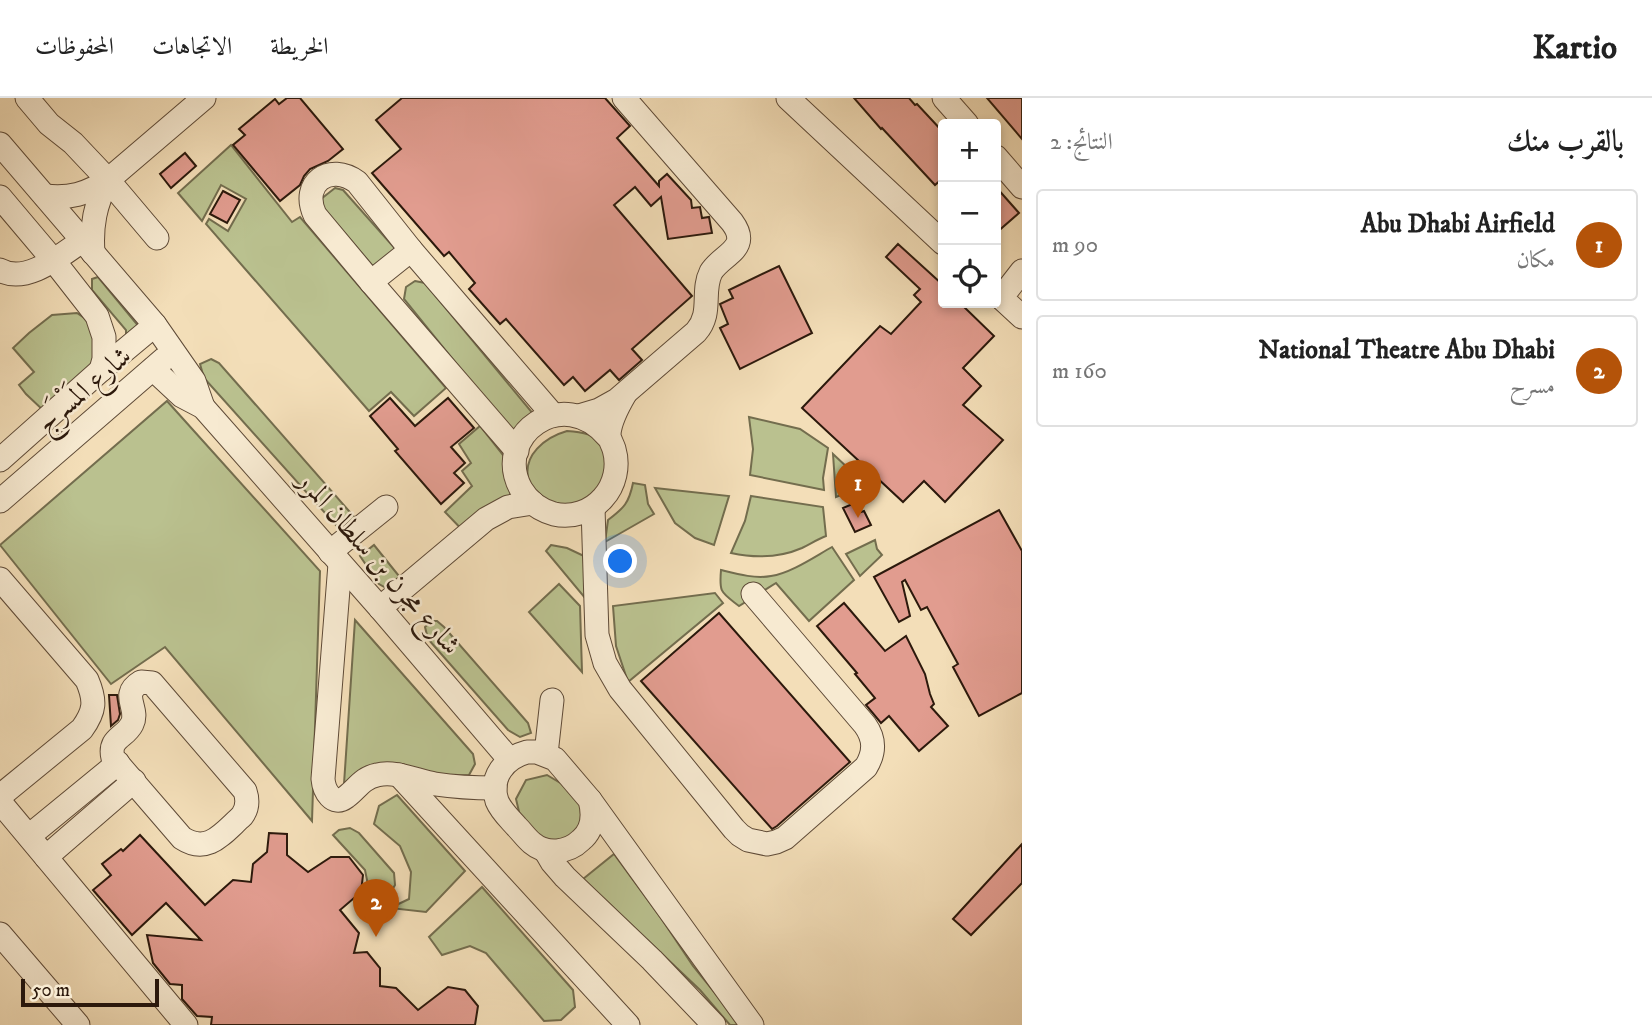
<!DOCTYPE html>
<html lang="ar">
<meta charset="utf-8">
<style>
:root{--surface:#fff;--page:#f6f6f6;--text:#222;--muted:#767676;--line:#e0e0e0;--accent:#b45309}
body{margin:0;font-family:"IM FELL DW Pica",Amiri,serif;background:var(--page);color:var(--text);direction:rtl}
.controls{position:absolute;right:21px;top:21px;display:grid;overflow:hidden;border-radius:7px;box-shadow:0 4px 10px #0003}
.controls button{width:63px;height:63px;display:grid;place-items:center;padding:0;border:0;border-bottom:2px solid var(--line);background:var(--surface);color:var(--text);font:35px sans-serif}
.scale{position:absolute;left:21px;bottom:18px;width:138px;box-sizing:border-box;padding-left:7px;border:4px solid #2c190c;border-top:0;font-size:19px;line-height:24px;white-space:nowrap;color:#2c190c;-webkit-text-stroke:5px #f7ead1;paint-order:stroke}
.you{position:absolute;left:621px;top:464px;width:24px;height:24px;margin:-18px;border:5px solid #fff;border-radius:50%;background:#1a73e8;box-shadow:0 0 0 10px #1a73e833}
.badge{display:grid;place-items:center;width:46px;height:46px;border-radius:50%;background:var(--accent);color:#fff;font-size:23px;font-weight:700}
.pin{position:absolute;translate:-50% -58px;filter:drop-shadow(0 2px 4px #0008)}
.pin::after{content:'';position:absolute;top:37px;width:24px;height:21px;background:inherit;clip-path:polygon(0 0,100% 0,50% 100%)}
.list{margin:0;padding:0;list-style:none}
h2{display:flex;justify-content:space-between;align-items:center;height:91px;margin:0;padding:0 28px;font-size:30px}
h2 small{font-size:23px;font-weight:400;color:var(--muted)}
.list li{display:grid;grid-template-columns:46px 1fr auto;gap:21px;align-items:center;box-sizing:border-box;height:112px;margin:0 14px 14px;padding:0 14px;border:2px solid var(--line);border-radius:7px}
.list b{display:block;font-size:26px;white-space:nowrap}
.list p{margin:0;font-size:23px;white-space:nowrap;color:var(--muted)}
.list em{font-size:23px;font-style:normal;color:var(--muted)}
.icon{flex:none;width:38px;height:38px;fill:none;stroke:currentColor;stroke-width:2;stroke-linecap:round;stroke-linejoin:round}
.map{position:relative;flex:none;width:1022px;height:927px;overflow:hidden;direction:ltr}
header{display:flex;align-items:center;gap:42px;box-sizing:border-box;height:98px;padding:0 35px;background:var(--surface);border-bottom:2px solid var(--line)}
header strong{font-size:33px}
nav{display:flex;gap:38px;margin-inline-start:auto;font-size:24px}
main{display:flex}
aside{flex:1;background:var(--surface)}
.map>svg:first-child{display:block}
.green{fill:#bac18f;stroke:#736d4e;stroke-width:2}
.building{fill:#e19c8f;stroke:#2c190c;stroke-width:2}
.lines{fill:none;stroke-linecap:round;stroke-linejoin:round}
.minor-casing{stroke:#5e4a37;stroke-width:25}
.minor{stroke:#f7ead1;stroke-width:23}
.labels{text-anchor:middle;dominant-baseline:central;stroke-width:5;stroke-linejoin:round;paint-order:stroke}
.street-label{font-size:28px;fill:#2c190c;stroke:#f7ead1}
</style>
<header>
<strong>Kartio</strong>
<nav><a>الخريطة</a><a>الاتجاهات</a><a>المحفوظات</a></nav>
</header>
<main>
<aside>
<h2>بالقرب منك<small>النتائج: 2</small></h2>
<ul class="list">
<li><span class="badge">1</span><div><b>Abu Dhabi Airfield</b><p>مكان</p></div><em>90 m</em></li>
<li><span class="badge">2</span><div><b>National Theatre Abu Dhabi</b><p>مسرح</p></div><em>160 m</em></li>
</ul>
</aside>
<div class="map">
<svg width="1022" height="927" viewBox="0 0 1022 927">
<rect width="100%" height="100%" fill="#f3deb8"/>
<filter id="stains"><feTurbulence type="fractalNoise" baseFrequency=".00286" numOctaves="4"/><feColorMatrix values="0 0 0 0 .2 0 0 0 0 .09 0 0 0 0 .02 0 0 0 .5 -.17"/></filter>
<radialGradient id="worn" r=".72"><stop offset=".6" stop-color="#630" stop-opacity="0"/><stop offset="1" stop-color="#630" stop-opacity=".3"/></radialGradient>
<g class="green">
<path d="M 231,47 L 292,124 L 300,119 L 446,290 L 414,318 L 391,294 L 369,313 L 206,126 L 209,121 L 228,133 L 246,101 L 221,87 L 202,123 L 178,95 Z"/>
<path d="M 335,90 L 343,92 L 399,155 L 376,172 L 322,108 L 321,101 Z"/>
<path d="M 98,179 L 145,236 L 126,239 L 126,232 L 92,192 L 92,181 Z"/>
<path d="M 415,183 L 425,185 L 539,323 L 518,342 L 404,201 L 406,189 Z"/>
<path d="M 77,215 L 102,232 L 108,261 L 46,315 L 26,296 L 19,287 L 34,274 L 13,250 L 29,235 L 52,217 Z"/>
<path d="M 211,261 L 219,265 L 356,421 L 343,435 L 204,280 L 200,266 Z"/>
<path d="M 167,303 L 320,473 L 312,723 L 165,549 L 111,586 L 0,447 Z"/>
<path d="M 749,319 L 800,331 L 828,350 L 823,380 L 824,392 L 750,377 L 753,351 Z"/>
<path d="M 480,328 L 510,366 L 511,403 L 472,442 L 445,414 L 472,388 L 462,373 L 471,365 L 459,346 Z"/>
<path d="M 567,333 C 610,335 607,353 614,388 L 557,417 C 550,410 531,393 529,384 C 521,357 546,339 567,333 Z"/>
<path d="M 833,356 L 866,387 L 836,399 Z"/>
<path d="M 633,385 L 645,387 L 648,406 L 654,416 L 605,444 L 608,422 C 624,410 629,405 633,385 Z"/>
<path d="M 655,390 L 729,398 L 714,447 L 695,440 L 675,425 Z"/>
<path d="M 751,398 L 823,409 L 826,438 C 818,441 810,446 802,450 C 779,460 754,460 731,455 L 745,423 Z"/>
<path d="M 875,442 L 877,451 L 882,457 L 860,478 L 846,456 Z"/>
<path d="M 374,447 L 407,488 L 395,495 L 379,486 L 360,458 Z"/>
<path d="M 551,447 L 567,450 L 586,459 L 590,506 L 546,453 Z"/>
<path d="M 832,449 L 854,482 L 809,523 L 776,485 L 739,508 C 721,494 719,495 721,472 C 737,476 755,481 771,478 C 791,475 814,459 832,449 Z"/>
<path d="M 559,486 L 580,508 L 582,574 L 529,514 Z"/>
<path d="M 715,495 L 723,505 L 628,584 L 616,548 L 613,508 Z"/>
<path d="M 355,522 L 473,656 L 475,666 L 469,677 L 344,686 Z"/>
<path d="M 431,523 L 437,523 L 444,529 L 528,625 L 531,635 L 520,639 L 508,632 L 428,541 L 425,529 Z"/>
<path d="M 547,677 L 562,686 L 582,708 L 579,744 L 544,746 L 520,718 L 516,701 L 526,682 Z"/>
<path d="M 397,697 L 465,773 L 426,814 L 390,810 L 409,801 L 411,774 L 400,748 L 374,726 L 379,708 Z"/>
<path d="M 350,730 L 359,735 L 394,775 L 395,787 L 391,794 L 375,796 L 369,792 L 365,772 L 333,737 L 339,732 Z"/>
<path d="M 614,756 L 661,820 L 693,868 L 741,927 L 730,927 L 700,892 L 583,781 Z"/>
<path d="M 482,789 L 573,892 L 575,909 L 561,922 L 544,923 L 486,855 L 470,848 L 442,857 L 429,839 Z"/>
</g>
<g class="building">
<path d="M 287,0 L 300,0 L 343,51 L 328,63 L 310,71 L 304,78 L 300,87 L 280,103 L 233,47 L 245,37 L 239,31 L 275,1 L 279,6 Z"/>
<path d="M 402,0 L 605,0 L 630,28 L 617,40 L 659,88 L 659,83 L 667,76 L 691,102 L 692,110 L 700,109 L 702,120 L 709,119 L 712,135 L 668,141 L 661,99 L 651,108 L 635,89 L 614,107 L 692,198 L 632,251 L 642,262 L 619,282 L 610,272 L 585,293 L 573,279 L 564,287 L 506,221 L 500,226 L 469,191 L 475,185 L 449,154 L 444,158 L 372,75 L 401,51 L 376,22 Z"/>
<path d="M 854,0 L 909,0 L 915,7 L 917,6 L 943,34 L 943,80 L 935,87 L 882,30 L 881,31 Z"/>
<path d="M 987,0 L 1022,0 L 1022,41 Z"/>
<path d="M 185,55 L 196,68 L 171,90 L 160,76 Z"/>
<path d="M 996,89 L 1019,115 L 996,135 Z"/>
<path d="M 223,93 L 240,102 L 227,125 L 210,116 Z"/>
<path d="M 898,146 L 943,187 L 943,205 L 960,205 L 994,238 L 963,270 L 981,288 L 963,307 L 1003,342 L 945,404 L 924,383 L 903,404 L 802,310 L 880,228 L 891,236 L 921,204 L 914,197 L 920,191 L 886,159 Z"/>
<path d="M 779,168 L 812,235 L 740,271 L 720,230 L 728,226 L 720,206 L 733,200 L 729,192 Z"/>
<path d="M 390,300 L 415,328 L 448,300 L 474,330 L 451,349 L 465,365 L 454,375 L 464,385 L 441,406 L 395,353 L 398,351 L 370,318 Z"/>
<path d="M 857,404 L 861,414 L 864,413 L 871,427 L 855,434 L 843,410 Z"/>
<path d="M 999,412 L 1022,453 L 1022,595 L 979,618 L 953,569 L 958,566 L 927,509 L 921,512 L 905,482 L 902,484 L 910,518 L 899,524 L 874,479 Z"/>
<path d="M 844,505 L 885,553 L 906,538 L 925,576 L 930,596 L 934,606 L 931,609 L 948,628 L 919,653 L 889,618 L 881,625 L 866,607 L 875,600 L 855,576 L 857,575 L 817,528 Z"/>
<path d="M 719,515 L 850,664 L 777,728 L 772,731 L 641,583 Z"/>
<path d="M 109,597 L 117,597 L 120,616 L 118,622 L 111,628 Z"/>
<path d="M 269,735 L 287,736 L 287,757 L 308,774 L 331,759 L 349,759 L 363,777 L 361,794 L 340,812 L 359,835 L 354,855 L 367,854 L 380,870 L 380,888 L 396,890 L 418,912 L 448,889 L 465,892 L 478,908 L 475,927 L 211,927 L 212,919 L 197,918 L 182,901 L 182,887 L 170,886 L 153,865 L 147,837 L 201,842 L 166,805 L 132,837 L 93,792 L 111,777 L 102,766 L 121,751 L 123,753 L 140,737 L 205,807 L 233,782 L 251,784 L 253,766 L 267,754 Z"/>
<path d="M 1022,746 L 1022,785 L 971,837 L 953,821 Z"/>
</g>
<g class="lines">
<g class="minor-casing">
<g id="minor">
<path d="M 27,0 L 49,26 L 73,45 L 108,82 L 157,140"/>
<path d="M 788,0 L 943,145"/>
<path d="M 944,0 L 967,26"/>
<path d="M 0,46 L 155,227 L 194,283 L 203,309"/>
<path d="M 996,59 L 1022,89"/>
<path d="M 45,98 C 69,101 87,96 108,82 L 204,0"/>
<path d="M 0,99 L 54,163 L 97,218 L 104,239 L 104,261 L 101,272"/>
<path d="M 93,155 C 91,128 95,106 108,82"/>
<path d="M 0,172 C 26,187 61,157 82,143"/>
<path d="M 371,184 L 411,152"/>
<path d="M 996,195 L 1022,219"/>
<path d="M 1001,200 L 1022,173"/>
<path d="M 153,271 L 182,298 L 203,309 L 380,510 L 509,661"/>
<path d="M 579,318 L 599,312 L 617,302 L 696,234 C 713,215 701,194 711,174 C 722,156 752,151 732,124 L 624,0"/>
<path d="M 608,339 C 563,285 492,338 521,391 C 528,403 540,412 554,416 C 572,420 591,414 603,400 C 615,387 619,368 614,351 C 612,345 609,341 609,336 C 610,322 618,308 625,296"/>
<path d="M 517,353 L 371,184 L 315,117 C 300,85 330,64 357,84 L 411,152 L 553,317"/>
<path d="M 0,362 L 101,272 L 155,227"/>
<path d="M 0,403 L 164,261"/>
<path d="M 593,410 L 597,537 L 605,565 L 620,591 L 734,731 L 740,737 L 748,742 L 767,746 L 776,744 L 785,740 L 866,669 C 875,654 875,641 865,627 L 753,496"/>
<path d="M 330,454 L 386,409"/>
<path d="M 340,466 L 323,681 C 324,693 333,709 346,699 C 357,691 362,680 377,677 C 395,672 417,683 435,686 C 455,689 475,690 495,690"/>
<path d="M 0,481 L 87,582 C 96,603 95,613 82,631 L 0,698"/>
<path d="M 380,510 L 486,421 L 508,409 L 533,405"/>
<path d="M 141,584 L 152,585 L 245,693 C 248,702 248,710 242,718 C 223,735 208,757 182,740 L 113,660 C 108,640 125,640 132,626 C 140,610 119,597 141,584 Z"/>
<path d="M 527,654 L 537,654 L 555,661 L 590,702 C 594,717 593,732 581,742 C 568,755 546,757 532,745 C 526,740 522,734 517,729 C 510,721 501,713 497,703 C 489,679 505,660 527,654 Z"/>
<path d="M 546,656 L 552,602"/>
<path d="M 399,677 L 628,927"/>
<path d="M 590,702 L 752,927"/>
<path d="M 0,704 L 186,927"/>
<path d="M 29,738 L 118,665"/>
<path d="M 545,752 L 552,764 L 565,779 L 652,862 L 714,927"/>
<path d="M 46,759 L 134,683"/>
<path d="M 0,836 L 78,927"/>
</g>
</g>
<use href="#minor" class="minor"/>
</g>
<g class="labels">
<g class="street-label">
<text transform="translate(84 292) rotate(-41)">شارع المَسْرَج</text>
<text transform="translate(379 465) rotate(49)">شارع مجرن بن سلطان المرر</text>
</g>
</g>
<rect width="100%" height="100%" filter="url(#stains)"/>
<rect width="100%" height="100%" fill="url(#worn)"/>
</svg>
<div class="controls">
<button>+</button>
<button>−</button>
<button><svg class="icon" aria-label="locate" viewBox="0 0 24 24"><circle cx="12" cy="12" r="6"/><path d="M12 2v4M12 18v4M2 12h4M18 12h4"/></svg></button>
</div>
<div class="scale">50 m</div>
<div class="you"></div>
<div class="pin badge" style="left:858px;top:420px">1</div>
<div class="pin badge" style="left:376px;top:839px">2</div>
</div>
</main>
